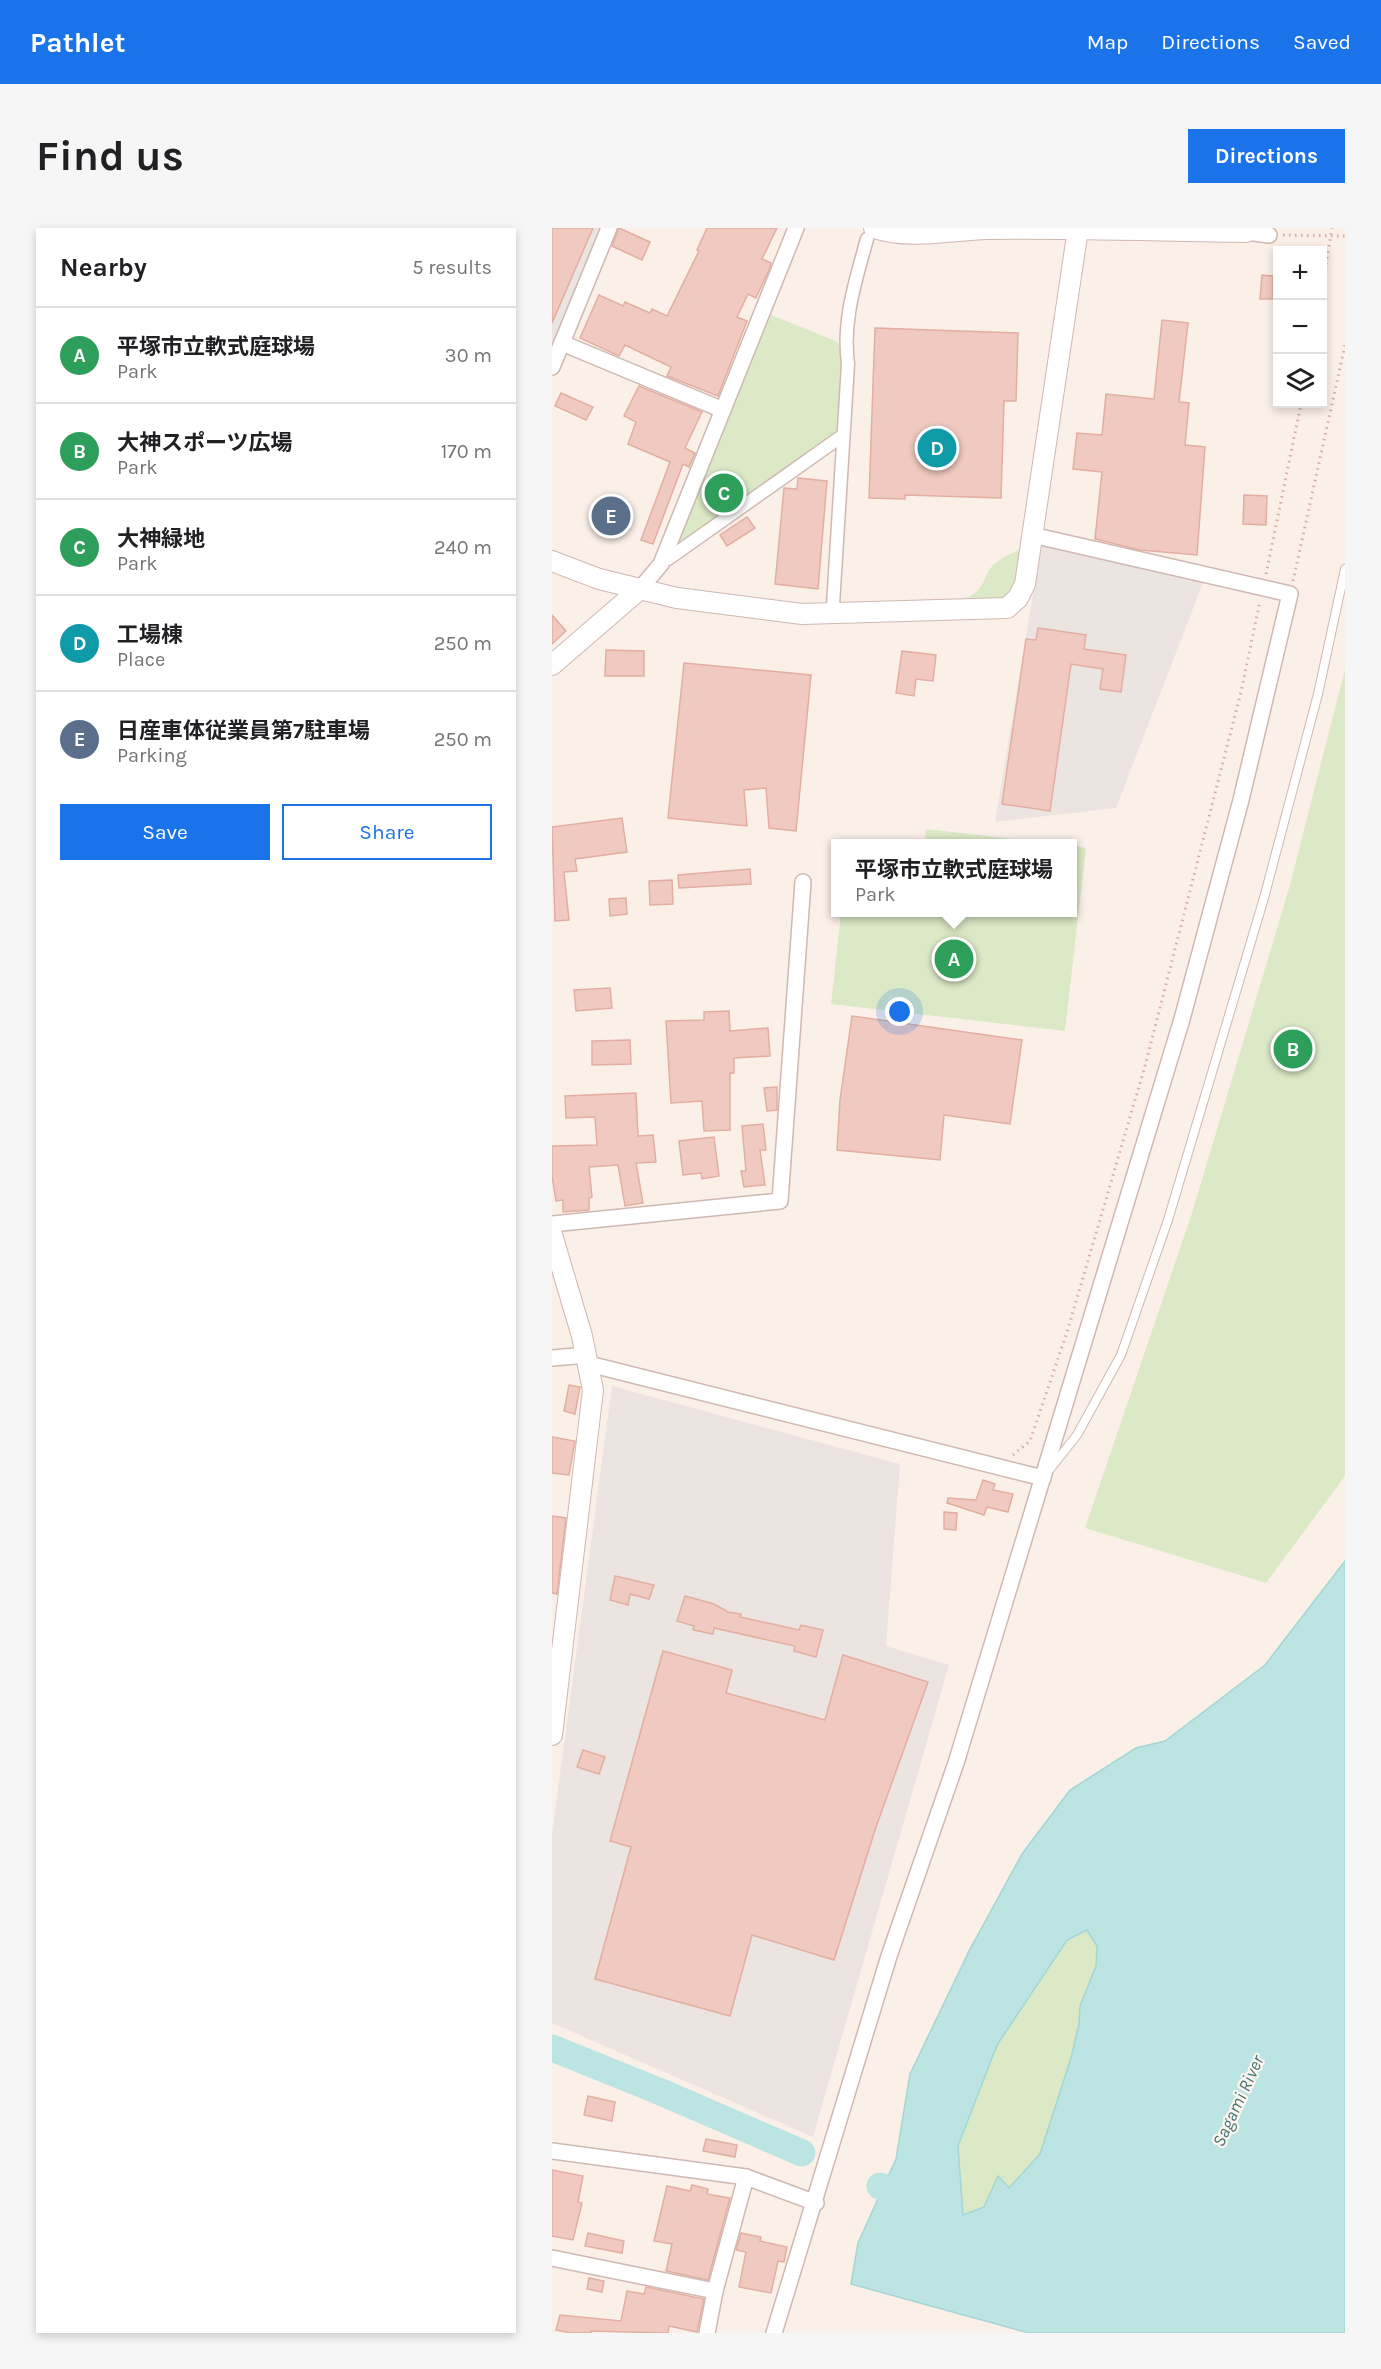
<!DOCTYPE html>
<meta charset="utf-8">
<style>
:root{--surface:#fff;--page:#f6f6f6;--text:#202124;--muted:#757577;--line:#e0e0e0;--accent:#1a73e8}
body{margin:0;font-family:Karla,"Noto Sans JP",sans-serif;background:var(--page);color:var(--text)}
.controls{position:absolute;right:18px;top:18px;display:grid;overflow:hidden;border-radius:0px;box-shadow:0 3px 9px #0003}
.controls button{width:54px;height:54px;display:grid;place-items:center;padding:0;border:0;border-bottom:2px solid var(--line);background:var(--surface);color:var(--text);font:30px sans-serif}
.you{position:absolute;left:348px;top:784px;width:21px;height:21px;margin:-15px;border:4px solid #fff;border-radius:50%;background:#1a73e8;box-shadow:0 0 0 9px #1a73e833}
.badge{display:grid;place-items:center;width:39px;height:39px;border-radius:50%;background:var(--accent);color:#fff;font-size:20px;font-weight:700}
.pin{position:absolute;translate:-50% -50%;border:3px solid #fff;box-shadow:0 2px 6px #0006}
.popup{position:absolute;left:279px;top:611px;width:246px;height:78px;box-sizing:border-box;display:grid;place-content:center;border-radius:0px;background:var(--surface);filter:drop-shadow(0 2px 4px #0005);font-size:20px;white-space:nowrap;color:var(--muted)}
.popup b{font-size:22px;color:var(--text)}
.popup::after{content:'';position:absolute;left:50%;top:100%;margin-left:-12px;border:12px solid transparent;border-top-color:var(--surface)}
.list{margin:0;padding:0;list-style:none}
h2{display:flex;justify-content:space-between;align-items:center;height:78px;margin:0;padding:0 24px;font-size:26px}
h2 small{font-size:20px;font-weight:400;color:var(--muted)}
.list li{display:grid;grid-template-columns:39px 1fr auto;gap:18px;align-items:center;box-sizing:border-box;height:96px;padding:0 24px;border-top:2px solid var(--line)}
.list b{display:block;font-size:22px;white-space:nowrap}
.list p{margin:0;font-size:20px;white-space:nowrap;color:var(--muted)}
.list em{font-size:20px;font-style:normal;color:var(--muted)}
.actions{display:flex;gap:12px;padding:18px 24px}
.actions a{flex:1;padding:14px 0;border:2px solid var(--accent);border-radius:0px;text-align:center;font-size:21px;color:var(--accent)}
.actions .main{background:var(--accent);color:#fff}
.icon{flex:none;width:33px;height:33px;fill:none;stroke:currentColor;stroke-width:2;stroke-linecap:round;stroke-linejoin:round}
.map{position:relative;flex:none;width:793px;height:2105px;overflow:hidden;border-radius:0px}
header{display:flex;align-items:center;gap:36px;box-sizing:border-box;height:84px;padding:0 30px;background:var(--accent);color:#fff}
header strong{font-size:28px}
nav{display:flex;gap:33px;margin-inline-start:auto;font-size:21px}
.intro{display:flex;align-items:center;justify-content:space-between;box-sizing:border-box;height:144px;padding:0 36px}
h1{margin:0;font-size:42px}
.button{padding:15px 27px;border-radius:0px;background:var(--accent);color:#fff;font-size:21px;font-weight:700}
main{display:flex;gap:36px;padding:0 36px}
aside{flex:1;background:var(--surface);border-radius:0px;box-shadow:0 3px 9px #0003}
.map>svg:first-child{display:block}
.industrial{fill:#ece4e1}
.green{fill:#dbe9c6}
.water{fill:#bce4e3;stroke:#a3d6d4;stroke-width:1.5;fill-rule:evenodd}
.lines{fill:none;stroke-linecap:round;stroke-linejoin:round}
.river{stroke:#bce4e3;stroke-width:27}
.building{fill:#f0cac0;stroke:#e2aea1;stroke-width:1.5}
.service-casing{stroke:#cfb8b1;stroke-width:10}
.pedestrian-casing{stroke:#cfb8b1;stroke-width:15}
.minor-casing{stroke:#cfb8b1;stroke-width:18}
.tertiary-casing{stroke:#cfb8b1;stroke-width:22}
.path{stroke:#d5ada3;stroke-width:3;stroke-dasharray:1.5 4.5;stroke-linecap:butt}
.service{stroke:#fff;stroke-width:8}
.pedestrian{stroke:#fff;stroke-width:12}
.minor{stroke:#fff;stroke-width:15}
.tertiary{stroke:#fff;stroke-width:20}
.labels{text-anchor:middle;dominant-baseline:central;stroke-width:4.5;stroke-linejoin:round;paint-order:stroke}
.water-label{font-size:18px;font-style:italic;fill:#417878;stroke:#fef5ee}
</style>
<header>
<strong>Pathlet</strong>
<nav><a>Map</a><a>Directions</a><a>Saved</a></nav>
</header>
<div class="intro"><h1>Find us</h1><a class="button">Directions</a></div>
<main>
<aside>
<h2>Nearby<small>5 results</small></h2>
<ul class="list">
<li><span class="badge" style="background:#2e9e5b">A</span><div><b>平塚市立軟式庭球場</b><p>Park</p></div><em>30 m</em></li>
<li><span class="badge" style="background:#2e9e5b">B</span><div><b>大神スポーツ広場</b><p>Park</p></div><em>170 m</em></li>
<li><span class="badge" style="background:#2e9e5b">C</span><div><b>大神緑地</b><p>Park</p></div><em>240 m</em></li>
<li><span class="badge" style="background:#0f9aa8">D</span><div><b>工場棟</b><p>Place</p></div><em>250 m</em></li>
<li><span class="badge" style="background:#5c6f8a">E</span><div><b>日産車体従業員第7駐車場</b><p>Parking</p></div><em>250 m</em></li>
</ul>
<div class="actions"><a class="main">Save</a><a>Share</a></div>
</aside>
<div class="map">
<svg width="793" height="2105" viewBox="0 0 793 2105">
<rect width="100%" height="100%" fill="#fbf0e8"/>
<g class="industrial">
<path d="M 0,0 L 52,0 L 0,124 Z"/>
<path d="M 489,318 L 651,355 L 564,580 L 443,594 Z"/>
<path d="M 60,1158 L 348,1236 L 334,1418 L 397,1437 L 261,1909 L 0,1795 L 0,1606 Z"/>
</g>
<g class="green">
<path d="M 217,86 L 284,113 L 293,126 L 284,204 L 118,326 Z"/>
<path d="M 470,319 C 462,365 468,379 414,370 C 436,361 430,344 445,334 C 453,328 461,326 470,319 Z"/>
<path d="M 793,441 L 793,1248 L 714,1355 L 533,1300 L 640,985 L 738,657 Z"/>
<path d="M 374,601 L 497,615 L 373,615 Z"/>
<path d="M 521,618 L 534,620 L 513,803 L 279,776 L 289,685 L 335,687 L 335,684 L 520,684 Z"/>
<path d="M 535,1702 L 545,1718 L 544,1738 L 528,1778 L 527,1796 L 519,1830 L 488,1926 L 457,1961 L 446,1948 L 432,1979 L 410,1987 L 406,1918 L 445,1817 L 515,1711 Z"/>
</g>
<path class="water" d="M 793,1333 L 793,2105 L 477,2105 L 299,2056 L 306,2015 L 344,1931 L 358,1846 L 418,1721 L 470,1626 L 518,1562 L 584,1520 L 613,1513 L 713,1437 ZM 535,1702 L 545,1718 L 544,1738 L 528,1778 L 527,1796 L 519,1830 L 488,1926 L 457,1960 L 446,1948 L 432,1979 L 411,1987 L 406,1918 L 445,1817 L 515,1712 Z"/>
<g class="lines">
<g class="river">
<path d="M 0,1820 L 109,1864 L 250,1925"/>
<path d="M 328,1958 L 367,1973"/>
</g>
</g>
<g class="building">
<path d="M 0,0 L 41,0 L 0,95 Z"/>
<path d="M 67,0 L 98,14 L 90,32 L 60,18 Z"/>
<path d="M 155,0 L 225,0 L 210,31 L 219,35 L 217,42 L 204,70 L 196,66 L 185,89 L 195,93 L 166,168 L 115,148 L 119,139 L 73,117 L 67,128 L 28,110 L 47,67 L 71,78 L 73,74 L 98,85 L 100,81 L 115,88 L 147,23 L 145,22 Z"/>
<path d="M 710,47 L 721,48 L 721,71 L 708,71 Z"/>
<path d="M 610,92 L 636,95 L 627,174 L 637,175 L 633,217 L 653,219 L 645,327 L 588,322 L 543,311 L 550,244 L 521,241 L 525,205 L 550,207 L 554,166 L 602,171 Z"/>
<path d="M 323,100 L 466,105 L 464,173 L 452,173 L 449,270 L 353,267 L 353,271 L 317,270 Z"/>
<path d="M 87,158 L 150,184 L 133,220 L 143,225 L 137,239 L 131,236 L 101,316 L 89,312 L 118,234 L 76,216 L 84,194 L 72,188 Z"/>
<path d="M 9,165 L 41,179 L 34,192 L 3,178 Z"/>
<path d="M 246,250 L 275,253 L 266,361 L 223,356 L 232,260 L 245,261 Z"/>
<path d="M 692,267 L 715,268 L 714,297 L 691,296 Z"/>
<path d="M 195,289 L 203,300 L 175,318 L 168,307 Z"/>
<path d="M 0,387 L 14,403 L 0,416 Z"/>
<path d="M 486,400 L 534,407 L 532,421 L 574,427 L 569,464 L 548,461 L 551,441 L 519,436 L 498,583 L 450,576 L 474,411 L 484,412 Z"/>
<path d="M 54,422 L 92,423 L 92,448 L 53,448 Z"/>
<path d="M 350,423 L 384,427 L 381,453 L 364,451 L 362,468 L 344,465 Z"/>
<path d="M 132,435 L 259,447 L 244,603 L 217,600 L 214,560 L 192,562 L 195,598 L 116,590 Z"/>
<path d="M 70,590 L 75,624 L 23,631 L 25,643 L 12,644 L 17,692 L 3,693 L 0,599 Z"/>
<path d="M 198,641 L 199,656 L 127,660 L 126,647 Z"/>
<path d="M 120,652 L 121,676 L 98,677 L 97,653 Z"/>
<path d="M 74,670 L 75,686 L 58,688 L 57,671 Z"/>
<path d="M 58,760 L 60,780 L 24,783 L 22,762 Z"/>
<path d="M 177,783 L 178,803 L 216,800 L 218,828 L 182,830 L 182,845 L 178,845 L 178,902 L 152,903 L 150,873 L 119,875 L 114,793 L 152,792 L 152,784 Z"/>
<path d="M 300,788 L 470,812 L 458,896 L 392,887 L 388,932 L 285,922 L 288,872 Z"/>
<path d="M 78,812 L 79,836 L 40,837 L 40,813 Z"/>
<path d="M 225,859 L 225,882 L 215,883 L 212,860 Z"/>
<path d="M 84,865 L 86,908 L 101,907 L 104,934 L 84,935 L 91,975 L 73,978 L 66,937 L 37,939 L 40,969 L 37,970 L 37,982 L 11,984 L 11,972 L 4,973 L 0,948 L 0,918 L 45,917 L 43,889 L 14,890 L 13,868 Z"/>
<path d="M 211,896 L 214,922 L 208,922 L 213,957 L 192,959 L 189,943 L 194,943 L 190,898 Z"/>
<path d="M 162,909 L 167,948 L 150,951 L 149,945 L 131,947 L 127,913 Z"/>
<path d="M 17,1157 L 28,1159 L 23,1186 L 12,1183 Z"/>
<path d="M 0,1209 L 23,1213 L 17,1247 L 0,1245 Z"/>
<path d="M 431,1252 L 443,1256 L 441,1262 L 461,1266 L 456,1284 L 435,1279 L 432,1287 L 395,1275 L 396,1270 L 424,1272 Z"/>
<path d="M 392,1284 L 405,1285 L 404,1302 L 392,1301 Z"/>
<path d="M 0,1288 L 14,1290 L 5,1366 L 0,1365 Z"/>
<path d="M 63,1348 L 102,1357 L 97,1371 L 78,1366 L 76,1377 L 58,1372 Z"/>
<path d="M 133,1368 L 162,1376 L 176,1384 L 189,1386 L 188,1389 L 247,1402 L 249,1397 L 271,1402 L 264,1429 L 242,1423 L 243,1418 L 162,1400 L 161,1406 L 141,1402 L 142,1398 L 125,1393 Z"/>
<path d="M 111,1423 L 180,1442 L 174,1465 L 273,1492 L 291,1427 L 376,1454 L 324,1599 L 282,1732 L 200,1707 L 178,1788 L 43,1751 L 79,1619 L 58,1613 Z"/>
<path d="M 31,1522 L 53,1529 L 47,1546 L 25,1539 Z"/>
<path d="M 36,1868 L 63,1874 L 60,1893 L 32,1887 Z"/>
<path d="M 154,1911 L 185,1917 L 183,1929 L 151,1923 Z"/>
<path d="M 0,1942 L 31,1948 L 26,1974 L 30,1975 L 21,2012 L 0,2008 Z"/>
<path d="M 140,1957 L 156,1961 L 155,1966 L 178,1970 L 156,2052 L 114,2043 L 120,2016 L 102,2013 L 115,1958 L 138,1963 Z"/>
<path d="M 36,2005 L 72,2013 L 70,2025 L 33,2018 Z"/>
<path d="M 189,2005 L 209,2009 L 208,2013 L 235,2019 L 232,2034 L 226,2033 L 219,2065 L 187,2059 L 194,2024 L 184,2022 Z"/>
<path d="M 37,2050 L 52,2053 L 50,2064 L 35,2061 Z"/>
<path d="M 94,2059 L 152,2071 L 145,2104 L 117,2098 L 116,2105 L 39,2103 L 39,2105 L 19,2105 L 4,2102 L 8,2087 L 69,2093 L 75,2063 L 92,2066 Z"/>
</g>
<g class="lines">
<g class="service-casing">
<path id="service" d="M 498,1241 L 525,1207 L 569,1127 L 616,992 L 712,670 L 766,466 L 793,341"/>
</g>
<g class="pedestrian-casing">
<g id="pedestrian">
<path d="M 116,331 L 290,208"/>
<path d="M 281,377 L 296,136 C 290,92 304,52 315,11"/>
</g>
</g>
<g class="minor-casing">
<g id="minor">
<path d="M 694,4 L 717,7"/>
<path d="M 10,115 L 171,182"/>
<path d="M 0,139 L 57,0"/>
<path d="M 88,361 L 109,336 L 244,0"/>
<path d="M 0,996 L 228,973 L 251,654"/>
<path d="M 0,1130 L 35,1127"/>
<path d="M 37,1136 L 491,1250"/>
<path d="M 0,1923 L 194,1949 L 264,1975"/>
<path d="M 0,2030 L 163,2063"/>
<path d="M 155,2105 L 163,2063 L 194,1949"/>
<path d="M 222,2105 L 337,1728 L 404,1535 L 630,791 L 689,572 L 738,366 L 480,307"/>
</g>
</g>
<g class="tertiary-casing">
<g id="tertiary">
<path d="M 322,0 C 360,12 398,2 436,1 C 522,0 609,3 694,4 L 695,0"/>
<path d="M 0,333 L 47,351 L 125,370 L 250,386 L 455,380 L 466,370 L 473,356 L 526,1"/>
<path d="M 0,437 L 88,361"/>
<path d="M 0,1007 L 30,1108 L 41,1162 L 0,1507"/>
</g>
</g>
<g class="path">
<path d="M 731,7 L 793,8"/>
<path d="M 770,60 L 780,0"/>
<path d="M 714,346 L 749,176"/>
<path d="M 741,353 L 793,117"/>
<path d="M 461,1227 L 478,1213 L 516,1101 L 593,838 L 689,464 L 708,373"/>
</g>
<use href="#service" class="service"/>
<use href="#pedestrian" class="pedestrian"/>
<use href="#minor" class="minor"/>
<use href="#tertiary" class="tertiary"/>
</g>
<g class="labels">
<g class="water-label">
<text transform="translate(686 1873) rotate(-65)">Sagami River</text>
</g>
</g>
</svg>
<div class="controls">
<button>+</button>
<button>−</button>
<button><svg class="icon" aria-label="layers" viewBox="0 0 24 24"><path d="M12 4l9 5-9 5-9-5zM3 14l9 5 9-5"/></svg></button>
</div>
<div class="you"></div>
<div class="pin badge" style="left:402px;top:731px;background:#2e9e5b">A</div>
<div class="popup"><b>平塚市立軟式庭球場</b>Park</div>
<div class="pin badge" style="left:741px;top:821px;background:#2e9e5b">B</div>
<div class="pin badge" style="left:172px;top:265px;background:#2e9e5b">C</div>
<div class="pin badge" style="left:385px;top:220px;background:#0f9aa8">D</div>
<div class="pin badge" style="left:59px;top:288px;background:#5c6f8a">E</div>
</div>
</main>
